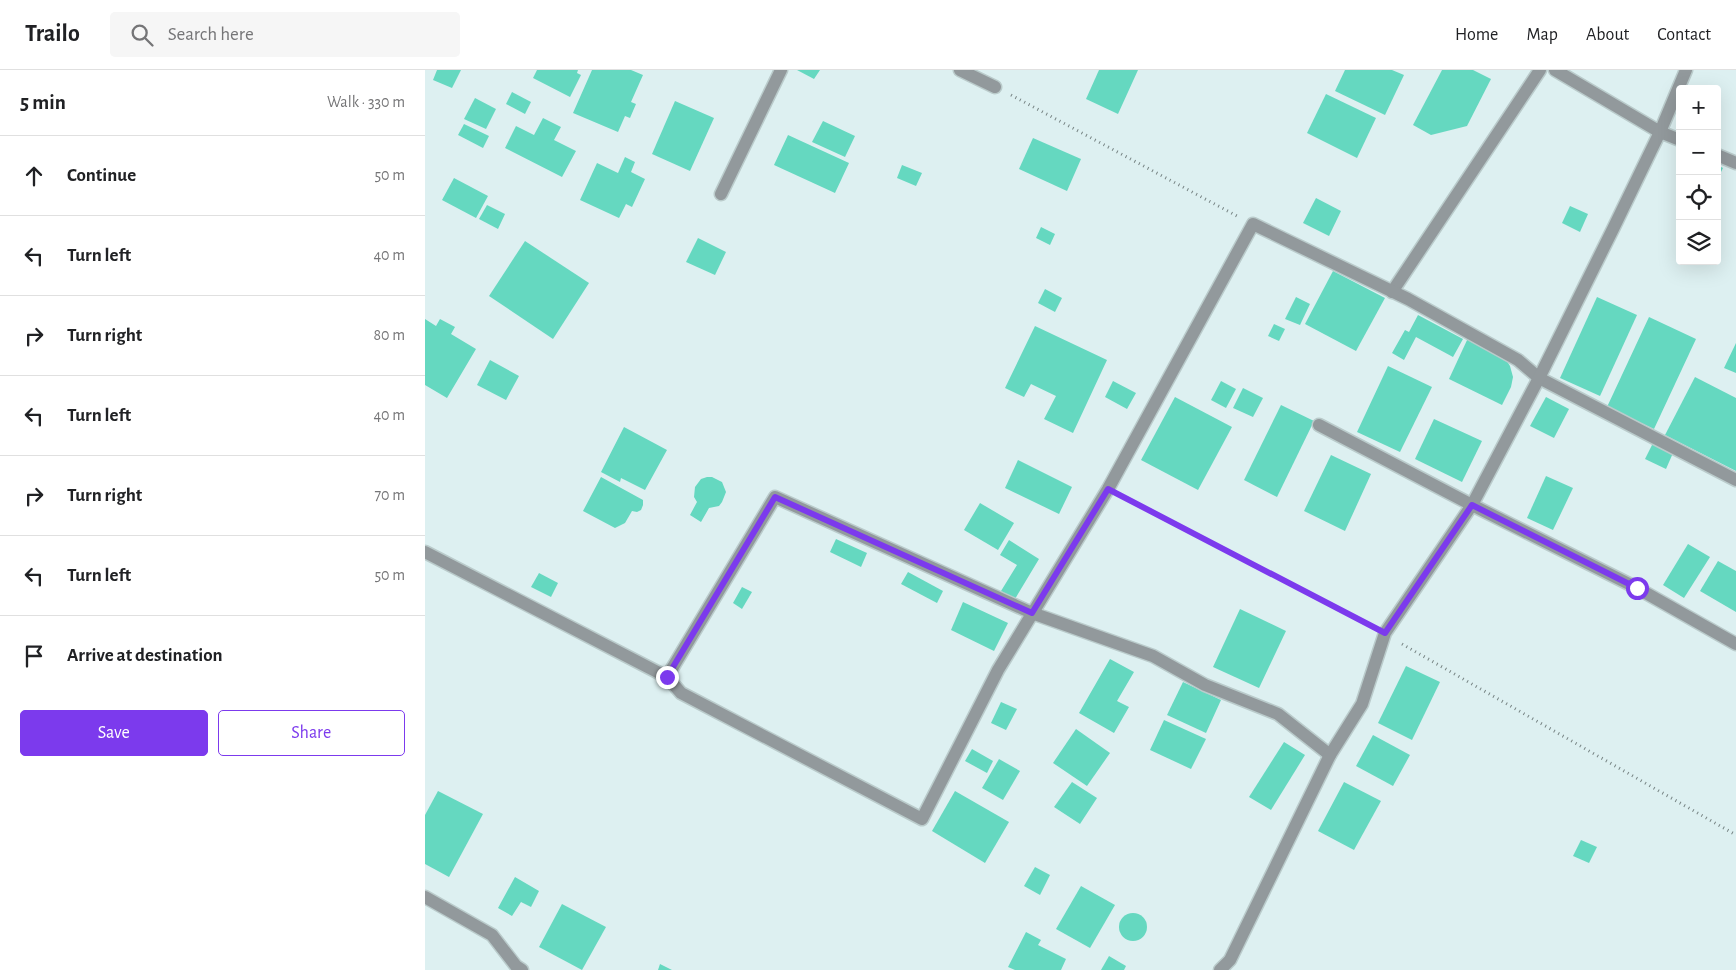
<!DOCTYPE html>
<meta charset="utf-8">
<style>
:root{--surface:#fff;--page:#f6f6f6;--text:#202124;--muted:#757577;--line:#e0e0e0;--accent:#7c3aed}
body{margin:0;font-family:"Alegreya Sans",sans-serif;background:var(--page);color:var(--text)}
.controls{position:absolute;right:15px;top:15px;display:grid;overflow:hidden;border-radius:5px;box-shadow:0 5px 20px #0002}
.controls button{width:45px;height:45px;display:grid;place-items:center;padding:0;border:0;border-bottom:1px solid var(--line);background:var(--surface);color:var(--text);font:25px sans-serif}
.stop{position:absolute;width:15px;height:15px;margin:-11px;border:4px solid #7c3aed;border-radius:50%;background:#fff}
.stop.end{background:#7c3aed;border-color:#fff;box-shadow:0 1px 5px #0008}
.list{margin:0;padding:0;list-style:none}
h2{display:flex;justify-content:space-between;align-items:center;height:65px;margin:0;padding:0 20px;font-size:21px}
h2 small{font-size:16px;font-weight:400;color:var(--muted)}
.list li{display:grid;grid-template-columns:32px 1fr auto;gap:15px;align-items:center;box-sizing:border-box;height:80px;padding:0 20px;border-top:1px solid var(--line)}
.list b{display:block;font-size:19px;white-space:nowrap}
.list em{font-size:16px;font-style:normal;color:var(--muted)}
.actions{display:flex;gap:10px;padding:15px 20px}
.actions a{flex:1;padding:11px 0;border:1px solid var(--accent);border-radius:5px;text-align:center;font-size:18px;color:var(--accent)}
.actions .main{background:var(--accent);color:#fff}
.icon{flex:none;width:28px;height:28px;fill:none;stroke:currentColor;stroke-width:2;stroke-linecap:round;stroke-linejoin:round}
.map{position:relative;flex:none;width:1311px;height:900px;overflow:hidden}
header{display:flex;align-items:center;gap:30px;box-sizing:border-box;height:70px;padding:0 25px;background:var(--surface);border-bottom:1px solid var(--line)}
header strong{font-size:24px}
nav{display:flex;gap:28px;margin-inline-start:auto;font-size:18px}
.search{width:350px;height:45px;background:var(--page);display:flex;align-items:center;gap:12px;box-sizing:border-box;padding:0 18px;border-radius:5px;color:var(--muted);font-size:19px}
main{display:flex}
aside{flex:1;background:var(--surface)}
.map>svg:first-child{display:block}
.building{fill:#65d8c0}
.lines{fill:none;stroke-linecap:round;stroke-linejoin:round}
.lane-casing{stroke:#bacbcb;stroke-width:15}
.street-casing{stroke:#bacbcb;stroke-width:15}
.path{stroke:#778484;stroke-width:3;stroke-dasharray:1 4;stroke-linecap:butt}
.lane{stroke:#92999c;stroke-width:12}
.street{stroke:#92999c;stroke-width:12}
.route{stroke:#7c3aed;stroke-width:6}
</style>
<header>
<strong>Trailo</strong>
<div class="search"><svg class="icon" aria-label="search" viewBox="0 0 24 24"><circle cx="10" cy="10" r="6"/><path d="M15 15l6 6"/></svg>Search here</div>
<nav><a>Home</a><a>Map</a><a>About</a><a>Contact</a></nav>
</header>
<main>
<aside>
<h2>5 min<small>Walk · 330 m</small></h2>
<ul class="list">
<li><svg class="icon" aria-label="ahead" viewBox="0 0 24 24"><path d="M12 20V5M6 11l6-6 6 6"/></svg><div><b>Continue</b></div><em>50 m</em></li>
<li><svg class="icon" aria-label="left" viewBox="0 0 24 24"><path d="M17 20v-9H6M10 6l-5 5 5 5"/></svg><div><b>Turn left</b></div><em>40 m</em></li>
<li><svg class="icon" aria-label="right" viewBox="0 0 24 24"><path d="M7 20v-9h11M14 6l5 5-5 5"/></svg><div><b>Turn right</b></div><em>80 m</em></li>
<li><svg class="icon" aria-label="left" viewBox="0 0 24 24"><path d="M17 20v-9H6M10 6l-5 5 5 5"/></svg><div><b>Turn left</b></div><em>40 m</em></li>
<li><svg class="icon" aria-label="right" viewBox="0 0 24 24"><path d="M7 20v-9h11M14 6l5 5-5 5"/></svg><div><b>Turn right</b></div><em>70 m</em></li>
<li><svg class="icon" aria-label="left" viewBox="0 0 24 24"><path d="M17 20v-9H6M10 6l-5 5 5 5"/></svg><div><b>Turn left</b></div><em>50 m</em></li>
<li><svg class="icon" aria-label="arrive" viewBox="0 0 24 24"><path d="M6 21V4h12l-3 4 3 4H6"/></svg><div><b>Arrive at destination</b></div></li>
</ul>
<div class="actions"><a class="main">Save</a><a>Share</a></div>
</aside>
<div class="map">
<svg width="1311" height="900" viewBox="0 0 1311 900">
<rect width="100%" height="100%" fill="#ddf0f1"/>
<g class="building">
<path d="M 12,0 L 36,0 L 27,18 L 8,10 Z"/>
<path d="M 112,0 L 153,0 L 152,3 L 156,5 L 145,27 L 108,8 Z"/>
<path d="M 167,0 L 206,0 L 218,5 L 206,32 L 211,34 L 205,48 L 200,46 L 193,62 L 148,43 Z"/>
<path d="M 372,0 L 395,0 L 389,9 Z"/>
<path d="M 674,0 L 713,0 L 693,44 L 661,29 Z"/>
<path d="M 920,0 L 967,0 L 979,5 L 960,45 L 910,21 Z"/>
<path d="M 1017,0 L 1048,0 L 1066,9 L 1042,56 L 1006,65 L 988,55 Z"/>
<path d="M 87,22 L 106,32 L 100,44 L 81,34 Z"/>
<path d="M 901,24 L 951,48 L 932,88 L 882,63 Z"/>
<path d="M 50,28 L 71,39 L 61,59 L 39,49 Z"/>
<path d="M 250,31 L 289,48 L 265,101 L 227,84 Z"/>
<path d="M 118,48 L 136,57 L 129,70 L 151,81 L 137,107 L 80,78 L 91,56 L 109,65 Z"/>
<path d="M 398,51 L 430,66 L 420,87 L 387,72 Z"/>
<path d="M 39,54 L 64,66 L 58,78 L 33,65 Z"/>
<path d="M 363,65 L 424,93 L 410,123 L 349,95 Z"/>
<path d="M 608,68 L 656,89 L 642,121 L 594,99 Z"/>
<path d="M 200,87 L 210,92 L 206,102 L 220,109 L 207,137 L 201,134 L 194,148 L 155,130 L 172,93 L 193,103 Z"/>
<path d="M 477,95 L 497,103 L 491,116 L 472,108 Z"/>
<path d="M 1292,95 L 1298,98 L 1292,110 Z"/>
<path d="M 29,108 L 63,126 L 51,148 L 17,130 Z"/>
<path d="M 891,128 L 916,141 L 904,166 L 878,153 Z"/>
<path d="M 62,135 L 80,144 L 73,159 L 54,149 Z"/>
<path d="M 1145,136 L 1163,144 L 1155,162 L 1137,153 Z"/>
<path d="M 616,157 L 630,164 L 625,175 L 611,168 Z"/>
<path d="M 273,168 L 301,182 L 290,205 L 261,192 Z"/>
<path d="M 100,171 L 164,213 L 128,269 L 64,226 Z"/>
<path d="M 908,201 L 960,228 L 931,281 L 880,254 Z"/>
<path d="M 620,219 L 637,228 L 630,242 L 613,233 Z"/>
<path d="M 871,227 L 885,234 L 875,255 L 860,249 Z"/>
<path d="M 1172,227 L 1212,245 L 1175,326 L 1135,308 Z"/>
<path d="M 993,245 L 1038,269 L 1028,287 L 991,267 L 979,290 L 967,283 L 980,260 L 984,262 Z"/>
<path d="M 1224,247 L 1271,269 L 1229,359 L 1182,337 Z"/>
<path d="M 0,249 L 11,256 L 15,249 L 30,257 L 26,264 L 51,279 L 22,328 L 0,315 Z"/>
<path d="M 849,254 L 860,259 L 854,271 L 843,266 Z"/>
<path d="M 610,256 L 682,290 L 648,363 L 619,349 L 631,326 L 606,314 L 599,327 L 580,318 Z"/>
<path d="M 1043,268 L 1080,288 L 1085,296 L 1088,307 L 1086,317 L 1077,335 L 1024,309 Z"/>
<path d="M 1311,273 L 1311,303 L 1299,298 Z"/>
<path d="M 65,290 L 94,306 L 81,330 L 52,315 Z"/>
<path d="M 963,296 L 1007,317 L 975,382 L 932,362 Z"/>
<path d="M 1270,307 L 1311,328 L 1311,401 L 1240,365 Z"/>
<path d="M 688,311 L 711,323 L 702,339 L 680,327 Z"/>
<path d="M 796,311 L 811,319 L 801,338 L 786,330 Z"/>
<path d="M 818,318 L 838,328 L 828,347 L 808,338 Z"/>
<path d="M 750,327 L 807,357 L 773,420 L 716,390 Z"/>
<path d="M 1121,327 L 1144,339 L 1129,368 L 1105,356 Z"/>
<path d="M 856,335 L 889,351 L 852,427 L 819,410 Z"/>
<path d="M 1009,349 L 1057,371 L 1037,412 L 990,389 Z"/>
<path d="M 199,357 L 242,380 L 220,420 L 196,408 L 195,412 L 176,402 Z"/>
<path d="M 1228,373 L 1248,383 L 1241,399 L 1220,389 Z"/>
<path d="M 906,385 L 946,404 L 920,461 L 879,441 Z"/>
<path d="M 593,390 L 647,417 L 634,444 L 580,418 Z"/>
<path d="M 1121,406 L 1148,418 L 1128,460 L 1102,448 Z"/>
<path d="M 176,407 L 218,430 L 218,435 L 216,440 L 212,442 L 207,441 L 200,453 L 190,458 L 158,441 Z"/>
<path d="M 282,407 L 287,407 L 297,412 L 301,422 L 297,432 L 294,436 L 284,438 L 276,452 L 265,445 L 272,432 L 269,427 L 270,417 L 276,409 Z"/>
<path d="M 555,433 L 589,453 L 573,480 L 539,460 Z"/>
<path d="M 411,469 L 442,483 L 436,497 L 405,482 Z"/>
<path d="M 584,470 L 614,489 L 590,529 L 576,521 L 592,495 L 575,485 Z"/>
<path d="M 1263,474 L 1285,487 L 1259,528 L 1238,515 Z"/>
<path d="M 1293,491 L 1311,501 L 1311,542 L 1275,521 Z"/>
<path d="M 483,502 L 518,521 L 512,533 L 476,514 Z"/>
<path d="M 114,503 L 133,513 L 126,527 L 106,517 Z"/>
<path d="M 317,517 L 327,522 L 317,539 L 308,533 Z"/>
<path d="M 538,532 L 583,553 L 569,581 L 526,560 Z"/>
<path d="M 815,539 L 861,561 L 834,618 L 788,597 Z"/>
<path d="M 685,589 L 709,602 L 692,631 L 704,637 L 689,663 L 654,643 Z"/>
<path d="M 981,596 L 1015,612 L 987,670 L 953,653 Z"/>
<path d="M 758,612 L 796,630 L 781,663 L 742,645 Z"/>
<path d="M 576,632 L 592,639 L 581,660 L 566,653 Z"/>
<path d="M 739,650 L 781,669 L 766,699 L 725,680 Z"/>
<path d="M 651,659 L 685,683 L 662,716 L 628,693 Z"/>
<path d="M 948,665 L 985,685 L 968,716 L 931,696 Z"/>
<path d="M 859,672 L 880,685 L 846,740 L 824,727 Z"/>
<path d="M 547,679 L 568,691 L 562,703 L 540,691 Z"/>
<path d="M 574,689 L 595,701 L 578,730 L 557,718 Z"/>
<path d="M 647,712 L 672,728 L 655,754 L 629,737 Z"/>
<path d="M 919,712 L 956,731 L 929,780 L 893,761 Z"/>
<path d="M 13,721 L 58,744 L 24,807 L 0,794 L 0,745 Z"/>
<path d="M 530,721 L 584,752 L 560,793 L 507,761 Z"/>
<path d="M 1156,770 L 1172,777 L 1164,793 L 1148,786 Z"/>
<path d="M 610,797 L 625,805 L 615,825 L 599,816 Z"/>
<path d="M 90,807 L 114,821 L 106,837 L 96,832 L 87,846 L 73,838 Z"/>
<path d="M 656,816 L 690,835 L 665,878 L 631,859 Z"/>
<path d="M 137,834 L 181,857 L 157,900 L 114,877 Z"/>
<circle cx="708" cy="857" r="14"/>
<path d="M 601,862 L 616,870 L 613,875 L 641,889 L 636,900 L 590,900 L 583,897 Z"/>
<path d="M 684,886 L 701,896 L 699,900 L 676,900 Z"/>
<path d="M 235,894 L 247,900 L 233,900 Z"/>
</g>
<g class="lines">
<g class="lane-casing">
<g id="lane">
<path d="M 1130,0 L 1235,62 L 1255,70"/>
<path d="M 1292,85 L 1311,93"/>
<path d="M 967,222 L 1115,0"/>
</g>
</g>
<g class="street-casing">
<g id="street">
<path d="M 535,0 L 570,17"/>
<path d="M 296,124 L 356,0"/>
<path d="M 894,355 L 1047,435 L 1212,518 L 1311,574"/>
<path d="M 0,482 L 242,607 L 256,623 L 497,749 L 573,600 L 683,419 L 828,154 L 983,229 L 1093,290 L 1114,308 L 1311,410"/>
<path d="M 242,607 L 350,427 L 607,543 L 728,586 L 780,615 L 853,644 L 905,685"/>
<path d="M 0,827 L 67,865 L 91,896 L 97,900"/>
<path d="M 795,900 L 805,890 L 905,685 L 937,634 L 960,563 L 1047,435 L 1114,308 L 1188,159 L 1235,62 L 1261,0"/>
</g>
</g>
<g class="path">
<path d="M 586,25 L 812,146"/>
<path d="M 701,428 L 943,555"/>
<path d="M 977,574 L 1311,765"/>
</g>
<use href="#lane" class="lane"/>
<use href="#street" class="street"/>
</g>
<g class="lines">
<path class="route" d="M 242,607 L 350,427 L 607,543 L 683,419 L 960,563 L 1047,435 L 1212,518"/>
</g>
</svg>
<div class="controls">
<button>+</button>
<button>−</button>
<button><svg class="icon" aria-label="locate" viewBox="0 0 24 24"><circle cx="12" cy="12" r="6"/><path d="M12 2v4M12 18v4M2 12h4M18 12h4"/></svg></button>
<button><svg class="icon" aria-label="layers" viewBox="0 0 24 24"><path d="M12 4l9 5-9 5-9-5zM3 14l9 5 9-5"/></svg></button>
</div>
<div class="stop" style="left:1212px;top:518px"></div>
<div class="stop end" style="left:242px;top:607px"></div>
</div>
</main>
